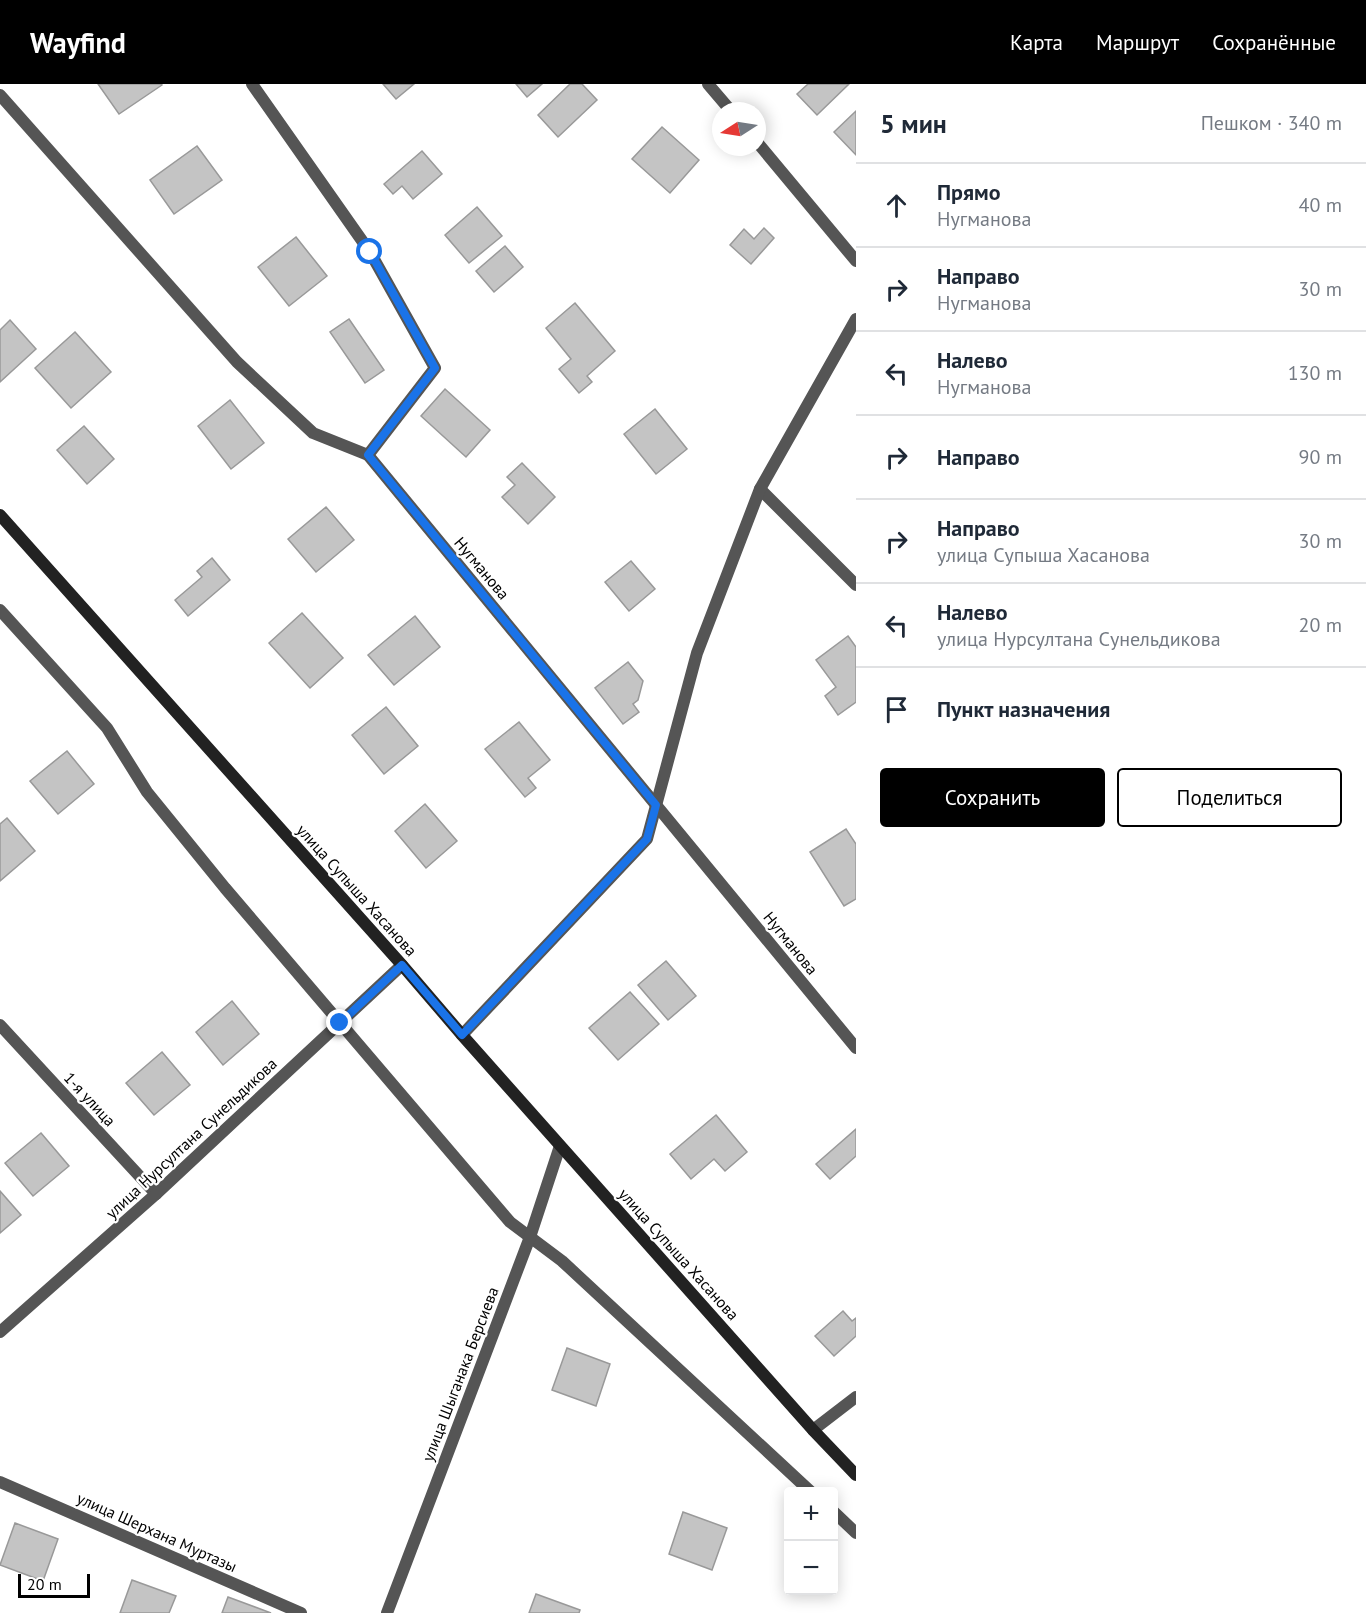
<!DOCTYPE html>
<html lang="ru">
<meta charset="utf-8">
<style>
:root{--surface:#fff;--page:#f2f2f3;--text:#1f2937;--muted:#747a83;--line:#e0e1e3;--accent:#000}
body{margin:0;font-family:"PT Sans",sans-serif;background:var(--page);color:var(--text)}
.controls{position:absolute;right:18px;bottom:18px;display:grid;overflow:hidden;border-radius:6px;box-shadow:0 3px 15px #0003}
.controls button{width:54px;height:54px;display:grid;place-items:center;padding:0;border:0;border-bottom:2px solid var(--line);background:var(--surface);color:var(--text);font:30px sans-serif}
.compass{position:absolute;left:712px;top:18px;width:54px;height:54px;border-radius:50%;background:var(--surface);box-shadow:0 3px 15px #0003;rotate:258deg}
.scale{position:absolute;left:18px;bottom:15px;width:72px;box-sizing:border-box;padding-left:6px;border:3px solid #000;border-top:0;font-size:16px;line-height:21px;white-space:nowrap;color:#000;-webkit-text-stroke:4px #fff;paint-order:stroke}
.stop{position:absolute;width:18px;height:18px;margin:-14px;border:4px solid #1a73e8;border-radius:50%;background:#fff}
.stop.end{background:#1a73e8;border-color:#fff;box-shadow:0 2px 6px #0008}
.list{margin:0;padding:0;list-style:none}
h2{display:flex;justify-content:space-between;align-items:center;height:78px;margin:0;padding:0 24px;font-size:26px}
h2 small{font-size:20px;font-weight:400;color:var(--muted)}
.list li{display:grid;grid-template-columns:39px 1fr auto;gap:18px;align-items:center;box-sizing:border-box;height:84px;padding:0 24px;border-top:2px solid var(--line)}
.list b{display:block;font-size:22px;white-space:nowrap}
.list p{margin:0;font-size:20px;white-space:nowrap;color:var(--muted)}
.list em{font-size:20px;font-style:normal;color:var(--muted)}
.actions{display:flex;gap:12px;padding:18px 24px}
.actions a{flex:1;padding:14px 0;border:2px solid var(--accent);border-radius:6px;text-align:center;font-size:21px;color:var(--accent)}
.actions .main{background:var(--accent);color:#fff}
.icon{flex:none;width:33px;height:33px;fill:none;stroke:currentColor;stroke-width:2;stroke-linecap:round;stroke-linejoin:round}
.map{position:relative;flex:none;width:856px;height:1529px;overflow:hidden}
header{display:flex;align-items:center;gap:36px;box-sizing:border-box;height:84px;padding:0 30px;background:var(--accent);color:#fff}
header strong{font-size:28px}
nav{display:flex;gap:33px;margin-inline-start:auto;font-size:21px}
main{display:flex}
aside{flex:1;background:var(--surface)}
.map>svg:first-child{display:block}
.building{fill:#c4c4c4;stroke:#999;stroke-width:1.5}
.lines{fill:none;stroke-linecap:round;stroke-linejoin:round}
.lane{stroke:#555;stroke-width:12}
.street{stroke:#555;stroke-width:12}
.secondary{stroke:#222;stroke-width:12}
.route{stroke:#1a73e8;stroke-width:8}
.labels{text-anchor:middle;dominant-baseline:central;stroke-width:4.5;stroke-linejoin:round;paint-order:stroke}
.street-label{font-size:16px;fill:#000;stroke:#fff}
</style>
<header>
<strong>Wayfind</strong>
<nav><a>Карта</a><a>Маршрут</a><a>Сохранённые</a></nav>
</header>
<main>
<div class="map">
<svg width="856" height="1529" viewBox="0 0 856 1529">
<rect width="100%" height="100%" fill="#fff"/>
<g class="building">
<path d="M 98,0 L 161,0 L 162,1 L 119,30 Z"/>
<path d="M 383,0 L 414,0 L 396,15 Z"/>
<path d="M 516,0 L 542,0 L 527,13 Z"/>
<path d="M 570,0 L 582,0 L 597,16 L 558,53 L 538,31 Z"/>
<path d="M 808,0 L 849,0 L 817,31 L 797,10 Z"/>
<path d="M 856,27 L 856,71 L 834,48 Z"/>
<path d="M 662,43 L 699,76 L 670,109 L 632,75 Z"/>
<path d="M 197,62 L 222,96 L 174,130 L 150,96 Z"/>
<path d="M 422,67 L 442,90 L 413,115 L 402,102 L 393,110 L 384,100 Z"/>
<path d="M 477,123 L 502,152 L 469,179 L 445,151 Z"/>
<path d="M 764,144 L 774,154 L 751,180 L 730,161 L 744,145 L 754,155 Z"/>
<path d="M 296,153 L 327,192 L 289,222 L 258,183 Z"/>
<path d="M 505,162 L 523,183 L 494,208 L 476,187 Z"/>
<path d="M 575,219 L 615,267 L 587,292 L 592,298 L 579,309 L 559,285 L 571,275 L 546,244 Z"/>
<path d="M 349,235 L 384,286 L 365,299 L 330,248 Z"/>
<path d="M 10,236 L 36,265 L 0,298 L 0,246 Z"/>
<path d="M 75,248 L 111,288 L 71,324 L 35,284 Z"/>
<path d="M 445,305 L 490,346 L 466,373 L 421,332 Z"/>
<path d="M 230,316 L 264,359 L 231,385 L 198,342 Z"/>
<path d="M 655,325 L 687,365 L 656,390 L 624,350 Z"/>
<path d="M 84,342 L 114,375 L 87,400 L 57,366 Z"/>
<path d="M 522,379 L 555,413 L 528,440 L 502,413 L 515,401 L 507,393 Z"/>
<path d="M 326,423 L 354,456 L 316,488 L 288,455 Z"/>
<path d="M 212,474 L 230,496 L 188,532 L 175,516 L 202,493 L 197,487 Z"/>
<path d="M 631,477 L 655,505 L 629,527 L 605,498 Z"/>
<path d="M 302,529 L 343,574 L 310,604 L 269,559 Z"/>
<path d="M 415,532 L 440,563 L 394,601 L 368,571 Z"/>
<path d="M 848,552 L 856,563 L 856,618 L 838,631 L 825,612 L 836,603 L 816,576 Z"/>
<path d="M 628,578 L 643,597 L 638,616 L 633,620 L 639,628 L 623,640 L 595,604 Z"/>
<path d="M 386,623 L 418,662 L 384,690 L 352,651 Z"/>
<path d="M 519,638 L 550,676 L 528,694 L 536,704 L 525,713 L 485,665 Z"/>
<path d="M 67,667 L 94,700 L 58,730 L 30,697 Z"/>
<path d="M 425,720 L 457,757 L 426,784 L 395,747 Z"/>
<path d="M 7,734 L 35,767 L 0,797 L 0,740 Z"/>
<path d="M 846,745 L 856,760 L 856,815 L 844,822 L 810,768 Z"/>
<path d="M 666,877 L 696,912 L 668,936 L 638,901 Z"/>
<path d="M 630,908 L 659,940 L 618,976 L 589,944 Z"/>
<path d="M 232,917 L 259,950 L 223,981 L 196,948 Z"/>
<path d="M 162,968 L 190,1001 L 154,1031 L 126,999 Z"/>
<path d="M 716,1031 L 747,1068 L 725,1087 L 714,1075 L 691,1095 L 670,1070 Z"/>
<path d="M 856,1045 L 856,1072 L 830,1095 L 816,1080 Z"/>
<path d="M 41,1049 L 69,1082 L 33,1112 L 5,1079 Z"/>
<path d="M 0,1107 L 21,1131 L 0,1149 Z"/>
<path d="M 843,1227 L 852,1237 L 856,1234 L 856,1252 L 834,1272 L 815,1252 Z"/>
<path d="M 567,1264 L 610,1280 L 596,1322 L 552,1306 Z"/>
<path d="M 683,1428 L 727,1444 L 712,1486 L 669,1470 Z"/>
<path d="M 15,1439 L 58,1455 L 43,1497 L 0,1481 Z"/>
<path d="M 132,1496 L 176,1512 L 169,1529 L 120,1529 Z"/>
<path d="M 536,1510 L 580,1526 L 579,1529 L 529,1529 Z"/>
<path d="M 228,1513 L 271,1529 L 222,1529 Z"/>
</g>
<g class="lines">
<g class="lane">
<path d="M 0,11 L 237,278 L 313,349 L 368,371"/>
<path d="M 0,526 L 107,644 L 147,708 L 225,804 L 510,1138 L 562,1177 L 811,1408"/>
<path d="M 834,1428 L 856,1449"/>
</g>
<g class="street">
<path d="M 252,0 L 370,168 L 435,284 L 368,371 L 856,964"/>
<path d="M 708,0 L 731,27"/>
<path d="M 757,58 L 856,177"/>
<path d="M 760,405 L 856,501"/>
<path d="M 0,941 L 156,1110"/>
<path d="M 462,951 L 647,755 L 697,569 L 760,405 L 856,235"/>
<path d="M 0,1248 L 156,1110 L 402,881"/>
<path d="M 813,1346 L 856,1313"/>
<path d="M 0,1398 L 301,1529"/>
<path d="M 387,1529 L 530,1153 L 560,1062"/>
</g>
<path class="secondary" d="M 0,431 L 402,881 L 462,951 L 813,1346 L 856,1391"/>
</g>
<g class="lines">
<path class="route" d="M 340,939 L 402,881 L 462,951 L 647,755 L 656,721 L 368,371 L 435,284 L 370,168"/>
</g>
<g class="labels">
<g class="street-label">
<text transform="translate(482 484) rotate(50)">Нугманова</text>
<text transform="translate(357 806) rotate(48)">улица Супыша Хасанова</text>
<text transform="translate(791 859) rotate(51)">Нугманова</text>
<text transform="translate(90 1015) rotate(47)">1-я улица</text>
<text transform="translate(191 1054) rotate(-43)">улица Нурсултана Сунельдикова</text>
<text transform="translate(679 1170) rotate(48)">улица Супыша Хасанова</text>
<text transform="translate(460 1290) rotate(-69)">улица Шыганака Берсиева</text>
<text transform="translate(157 1448) rotate(24)">улица Шерхана Муртазы</text>
</g>
</g>
</svg>
<div class="controls">
<button>+</button>
<button>−</button>
</div>
<svg class="compass" viewBox="-18 -18 36 36"><path d="M0-13l5 13h-10z" fill="#e53935"/><path d="M0 13l5-13h-10z" fill="#747a83"/></svg>
<div class="scale">20 m</div>
<div class="stop" style="left:370px;top:168px"></div>
<div class="stop end" style="left:340px;top:939px"></div>
</div>
<aside>
<h2>5 мин<small>Пешком · 340 m</small></h2>
<ul class="list">
<li><svg class="icon" aria-label="ahead" viewBox="0 0 24 24"><path d="M12 20V5M6 11l6-6 6 6"/></svg><div><b>Прямо</b><p>Нугманова</p></div><em>40 m</em></li>
<li><svg class="icon" aria-label="right" viewBox="0 0 24 24"><path d="M7 20v-9h11M14 6l5 5-5 5"/></svg><div><b>Направо</b><p>Нугманова</p></div><em>30 m</em></li>
<li><svg class="icon" aria-label="left" viewBox="0 0 24 24"><path d="M17 20v-9H6M10 6l-5 5 5 5"/></svg><div><b>Налево</b><p>Нугманова</p></div><em>130 m</em></li>
<li><svg class="icon" aria-label="right" viewBox="0 0 24 24"><path d="M7 20v-9h11M14 6l5 5-5 5"/></svg><div><b>Направо</b></div><em>90 m</em></li>
<li><svg class="icon" aria-label="right" viewBox="0 0 24 24"><path d="M7 20v-9h11M14 6l5 5-5 5"/></svg><div><b>Направо</b><p>улица Супыша Хасанова</p></div><em>30 m</em></li>
<li><svg class="icon" aria-label="left" viewBox="0 0 24 24"><path d="M17 20v-9H6M10 6l-5 5 5 5"/></svg><div><b>Налево</b><p>улица Нурсултана Сунельдикова</p></div><em>20 m</em></li>
<li><svg class="icon" aria-label="arrive" viewBox="0 0 24 24"><path d="M6 21V4h12l-3 4 3 4H6"/></svg><div><b>Пункт назначения</b></div></li>
</ul>
<div class="actions"><a class="main">Сохранить</a><a>Поделиться</a></div>
</aside>
</main>
